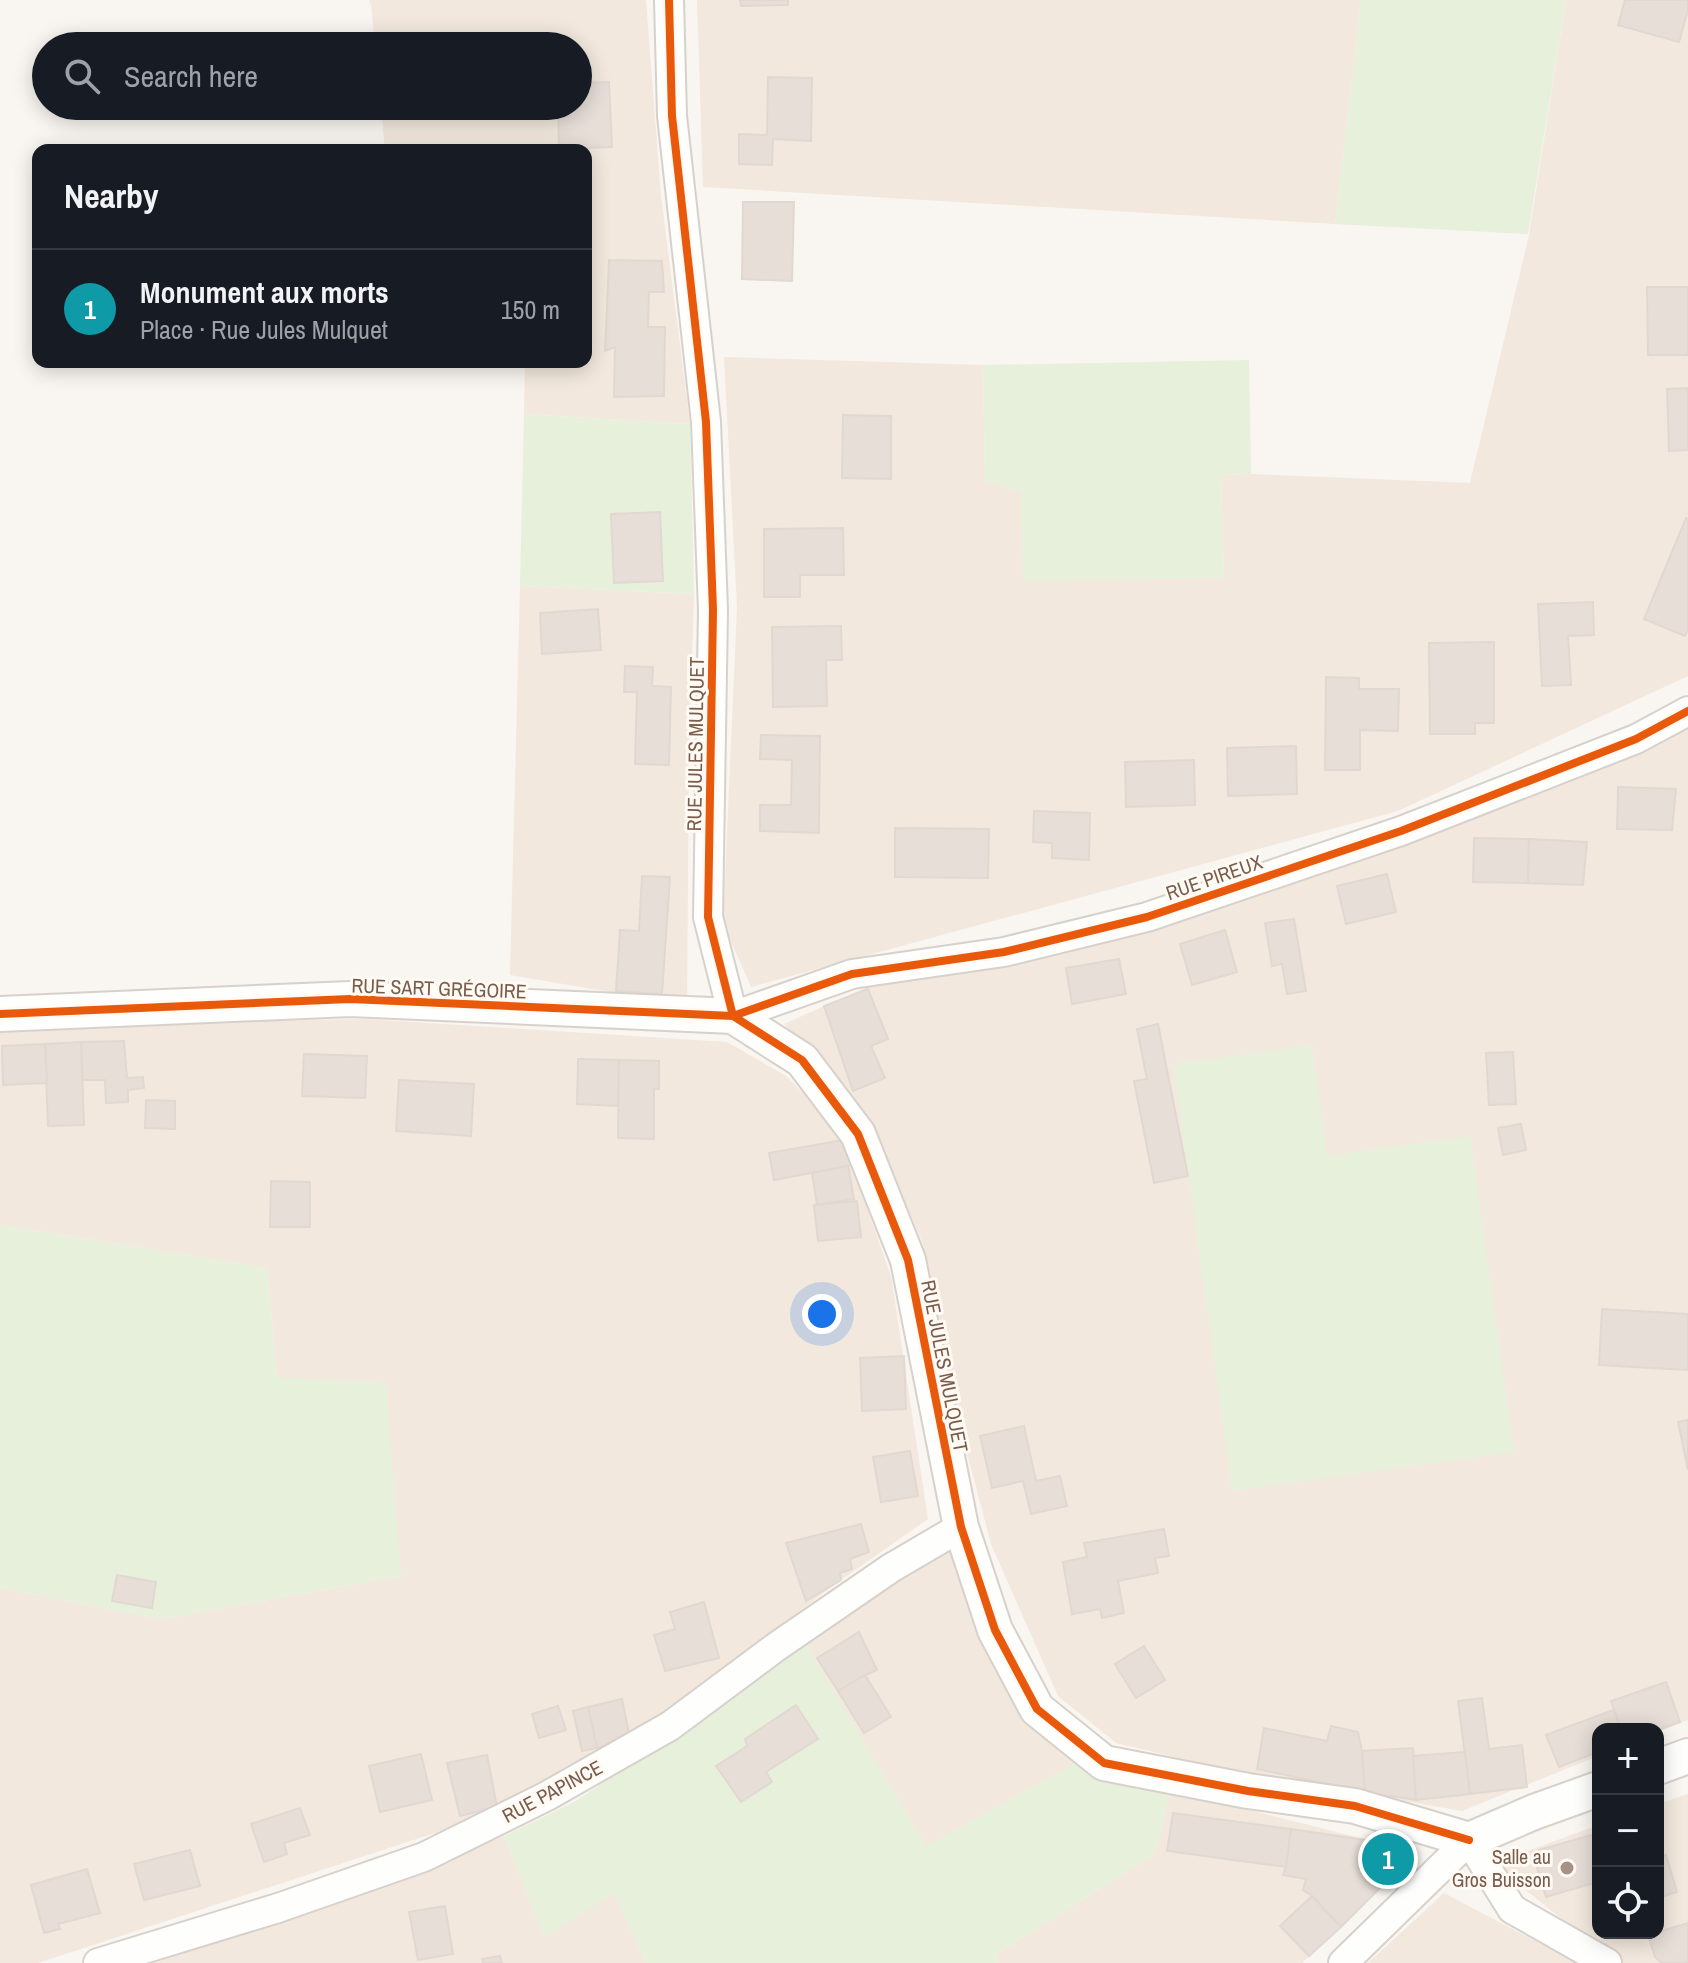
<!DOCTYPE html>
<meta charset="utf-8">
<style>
:root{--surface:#171b24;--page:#242831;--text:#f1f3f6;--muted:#9ea1a6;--line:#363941;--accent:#2563eb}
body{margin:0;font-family:"Archivo Narrow",sans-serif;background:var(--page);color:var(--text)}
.controls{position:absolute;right:24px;bottom:24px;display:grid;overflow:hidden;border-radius:16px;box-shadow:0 4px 20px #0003}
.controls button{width:72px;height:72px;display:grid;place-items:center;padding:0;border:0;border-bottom:2px solid var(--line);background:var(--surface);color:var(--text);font:40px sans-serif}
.you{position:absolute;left:822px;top:1314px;width:28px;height:28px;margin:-20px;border:6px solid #fff;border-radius:50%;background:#1a73e8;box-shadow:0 0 0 12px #1a73e833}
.badge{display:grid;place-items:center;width:52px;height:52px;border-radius:50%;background:var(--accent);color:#fff;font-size:26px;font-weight:700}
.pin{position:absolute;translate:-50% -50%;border:4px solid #fff;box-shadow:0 2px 8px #0006}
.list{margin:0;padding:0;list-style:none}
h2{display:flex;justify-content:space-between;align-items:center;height:104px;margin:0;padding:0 32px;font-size:34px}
h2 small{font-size:26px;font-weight:400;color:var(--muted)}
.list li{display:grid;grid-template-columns:52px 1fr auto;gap:24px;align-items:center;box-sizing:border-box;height:120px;padding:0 32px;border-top:2px solid var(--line)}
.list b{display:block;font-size:30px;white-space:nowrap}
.list p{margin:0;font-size:26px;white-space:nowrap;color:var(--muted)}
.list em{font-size:26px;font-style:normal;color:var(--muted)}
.icon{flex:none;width:44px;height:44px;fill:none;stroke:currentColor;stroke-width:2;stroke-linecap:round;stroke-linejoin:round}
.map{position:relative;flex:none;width:1688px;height:1963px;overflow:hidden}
.search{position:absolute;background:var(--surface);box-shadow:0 4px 20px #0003;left:32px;top:32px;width:560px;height:88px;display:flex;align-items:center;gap:20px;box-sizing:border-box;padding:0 28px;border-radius:44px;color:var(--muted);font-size:30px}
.panel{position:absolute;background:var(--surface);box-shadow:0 4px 20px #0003;left:32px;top:144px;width:560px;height:224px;border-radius:16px}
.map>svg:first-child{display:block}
.residential{fill:#f2e8de}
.green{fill:#e7f0db}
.building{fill:#e6ded7;stroke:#e2d8d2;stroke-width:2}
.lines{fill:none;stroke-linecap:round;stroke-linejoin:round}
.minor-casing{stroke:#d7d1cb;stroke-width:32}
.tertiary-casing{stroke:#d7d1cb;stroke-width:38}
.minor{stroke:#fefefd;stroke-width:28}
.tertiary{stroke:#fefefd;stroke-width:34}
.cycleway-casing{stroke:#fffaf3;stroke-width:13}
.cycleway{stroke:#e8590c;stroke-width:8}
.poi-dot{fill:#a69286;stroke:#fffaf3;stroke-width:3}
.labels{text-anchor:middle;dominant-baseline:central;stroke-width:6;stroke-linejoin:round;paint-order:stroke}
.street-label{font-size:20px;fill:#7a5c4d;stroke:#fffaf3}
.poi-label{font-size:20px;fill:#7a5c4d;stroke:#fffaf3;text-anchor:end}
</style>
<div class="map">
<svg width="1688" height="1963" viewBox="0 0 1688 1963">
<rect width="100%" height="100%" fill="#f9f5f0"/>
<g class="residential">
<path d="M 369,0 L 646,0 L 661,196 L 690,424 L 524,414 L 525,362 L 586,362 L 586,150 L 385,150 L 381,106 L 578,106 L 578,46 L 375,46 L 371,5 Z"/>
<path d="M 697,0 L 1361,0 L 1335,224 L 703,187 Z"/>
<path d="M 1566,0 L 1688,0 L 1688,676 L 1398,811 L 751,987 L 723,923 L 737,607 L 724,357 L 983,365 L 985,481 L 1021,491 L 1224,577 L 1221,475 L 1251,474 L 1470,483 L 1529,235 Z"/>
<path d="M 520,586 L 694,594 L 689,759 L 687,1005 L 510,975 Z"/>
<path d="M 1688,720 L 1688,1720 L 1658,1732 L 1658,1729 L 1598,1729 L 1598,1756 L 1462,1811 L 1238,1772 L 1116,1743 L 1058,1696 L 991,1544 L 952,1396 L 923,1244 L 873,1126 L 784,1024 L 876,983 L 1147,931 Z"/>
<path d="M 365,1019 L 727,1042 L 786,1076 L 849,1139 L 858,1183 L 891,1276 L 928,1519 L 841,1580 L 630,1738 L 499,1812 L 38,1963 L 0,1963 L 0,1588 L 162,1619 L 401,1576 L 277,1377 L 267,1268 L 0,1225 L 0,1026 Z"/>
<path d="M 948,1545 L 1029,1713 L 1075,1763 L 926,1847 L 806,1645 Z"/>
<path d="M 1170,1790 L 1372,1841 L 1383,1885 L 1302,1963 L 998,1963 L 995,1955 L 1155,1854 Z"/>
<path d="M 1688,1794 L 1688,1963 L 1617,1963 L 1493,1864 L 1598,1825 L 1598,1933 L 1658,1933 L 1658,1804 Z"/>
<path d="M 504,1836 L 544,1936 L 614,1892 L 646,1963 L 155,1963 L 378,1887 Z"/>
<path d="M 1444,1893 L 1577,1963 L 1368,1963 Z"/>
</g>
<g class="green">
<path d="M 1361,0 L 1566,0 L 1528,234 L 1335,224 Z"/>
<path d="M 1249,360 L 1251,474 L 1221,475 L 1224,578 L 1023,581 L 1021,491 L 985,481 L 983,365 Z"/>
<path d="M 524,414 L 690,424 L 694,594 L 520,586 Z"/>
<path d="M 1312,1045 L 1327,1156 L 1470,1136 L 1514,1452 L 1232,1491 L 1173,1064 Z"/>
<path d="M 0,1225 L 267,1268 L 277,1377 L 386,1383 L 401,1576 L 162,1619 L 0,1588 Z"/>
<path d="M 806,1645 L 926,1846 L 1075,1763 L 1170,1790 L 1155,1854 L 995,1955 L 998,1963 L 646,1963 L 614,1893 L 544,1937 L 504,1836 L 576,1801 Z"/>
</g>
<g class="building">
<path d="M 740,0 L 788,0 L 788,5 L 741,6 Z"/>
<path d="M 1625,0 L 1688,0 L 1688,10 L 1679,42 L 1618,25 Z"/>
<path d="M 768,77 L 812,78 L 811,141 L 773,139 L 772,165 L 739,164 L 739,134 L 767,135 Z"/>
<path d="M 609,82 L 612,147 L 559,149 L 558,106 L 578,106 L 578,83 Z"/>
<path d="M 743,202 L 794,202 L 792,281 L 742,279 Z"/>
<path d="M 609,260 L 662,261 L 664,292 L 649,292 L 648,327 L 665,327 L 664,396 L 614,397 L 615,347 L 605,351 Z"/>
<path d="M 1647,287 L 1688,287 L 1688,355 L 1648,355 Z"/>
<path d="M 1688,388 L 1688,450 L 1669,451 L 1667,389 Z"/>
<path d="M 843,415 L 891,416 L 891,479 L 842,478 Z"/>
<path d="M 660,512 L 663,581 L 614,583 L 611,514 Z"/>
<path d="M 1686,518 L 1688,519 L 1688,630 L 1685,636 L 1644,619 Z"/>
<path d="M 843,528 L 844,575 L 800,575 L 800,597 L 764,597 L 764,529 Z"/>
<path d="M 1593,602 L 1594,635 L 1568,636 L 1571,685 L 1542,686 L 1538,604 Z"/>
<path d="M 598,609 L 601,650 L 542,654 L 540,613 Z"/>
<path d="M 841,626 L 842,660 L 826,660 L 827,706 L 773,707 L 772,627 Z"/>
<path d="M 1494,642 L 1494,723 L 1475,723 L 1475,734 L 1430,734 L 1429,643 Z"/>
<path d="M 625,666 L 653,667 L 652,686 L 671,687 L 669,765 L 635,764 L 637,692 L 624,692 Z"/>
<path d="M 1326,677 L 1359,678 L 1359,689 L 1399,689 L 1398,731 L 1360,730 L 1360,770 L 1325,770 Z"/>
<path d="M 761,735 L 820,736 L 819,833 L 760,831 L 760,805 L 791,805 L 792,760 L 760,759 Z"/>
<path d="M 1296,746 L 1297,794 L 1228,796 L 1227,748 Z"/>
<path d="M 1194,760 L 1195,805 L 1126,807 L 1125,762 Z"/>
<path d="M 1618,787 L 1676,789 L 1672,830 L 1617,829 Z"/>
<path d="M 1034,811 L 1090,813 L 1089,860 L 1052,858 L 1052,843 L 1033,842 Z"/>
<path d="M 895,828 L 989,829 L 988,878 L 895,877 Z"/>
<path d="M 1474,838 L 1529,839 L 1528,883 L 1473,882 Z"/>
<path d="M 1529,839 L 1587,842 L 1583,885 L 1528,883 Z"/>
<path d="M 1387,874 L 1396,912 L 1346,924 L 1337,886 Z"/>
<path d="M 642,876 L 670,877 L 662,994 L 616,991 L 620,930 L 639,931 Z"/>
<path d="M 1294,919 L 1306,991 L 1287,994 L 1282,964 L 1272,966 L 1265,923 Z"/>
<path d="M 1225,930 L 1237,972 L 1192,985 L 1180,944 Z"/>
<path d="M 1119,959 L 1126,994 L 1072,1004 L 1066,968 Z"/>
<path d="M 868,989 L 888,1039 L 871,1046 L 885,1078 L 853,1091 L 824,1006 Z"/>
<path d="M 1158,1024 L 1188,1176 L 1154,1183 L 1134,1081 L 1147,1079 L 1137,1029 Z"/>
<path d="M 124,1041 L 127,1078 L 143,1077 L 144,1088 L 128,1090 L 128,1102 L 106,1103 L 105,1080 L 82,1080 L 81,1042 Z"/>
<path d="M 81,1042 L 84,1125 L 48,1126 L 45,1044 Z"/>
<path d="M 45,1044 L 47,1083 L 3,1085 L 2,1046 Z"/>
<path d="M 1513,1052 L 1516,1104 L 1489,1105 L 1486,1053 Z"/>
<path d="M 304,1054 L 367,1056 L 365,1098 L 302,1096 Z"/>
<path d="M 578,1059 L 619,1060 L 618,1106 L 577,1104 Z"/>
<path d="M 619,1060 L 659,1061 L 659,1089 L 654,1089 L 654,1139 L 618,1138 Z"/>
<path d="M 399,1080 L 474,1084 L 471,1136 L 396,1131 Z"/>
<path d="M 146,1100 L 175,1101 L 175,1129 L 145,1128 Z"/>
<path d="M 1521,1124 L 1526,1150 L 1503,1155 L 1498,1128 Z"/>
<path d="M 849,1139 L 853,1165 L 774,1180 L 769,1153 Z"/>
<path d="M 848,1166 L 854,1199 L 817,1205 L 812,1173 Z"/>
<path d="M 271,1181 L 310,1182 L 310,1227 L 270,1227 Z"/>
<path d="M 857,1201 L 861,1237 L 818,1241 L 814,1205 Z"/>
<path d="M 1602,1309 L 1688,1314 L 1688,1370 L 1599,1365 Z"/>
<path d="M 904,1356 L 906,1409 L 862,1411 L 860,1358 Z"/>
<path d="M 1688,1420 L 1688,1470 L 1678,1422 Z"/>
<path d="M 1024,1426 L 1036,1481 L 1060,1476 L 1067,1506 L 1031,1514 L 1023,1481 L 992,1488 L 980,1436 Z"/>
<path d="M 910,1451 L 918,1496 L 881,1502 L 873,1457 Z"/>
<path d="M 861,1524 L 869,1552 L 850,1559 L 852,1569 L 840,1573 L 841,1580 L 806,1601 L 786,1543 Z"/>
<path d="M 1164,1529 L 1169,1556 L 1155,1558 L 1158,1573 L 1118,1581 L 1124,1613 L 1102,1618 L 1100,1609 L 1072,1614 L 1063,1562 L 1087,1557 L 1084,1543 Z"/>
<path d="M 117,1575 L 156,1582 L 152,1608 L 112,1601 Z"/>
<path d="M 704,1602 L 719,1658 L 665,1671 L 654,1635 L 675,1629 L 670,1612 Z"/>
<path d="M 859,1632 L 877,1670 L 865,1675 L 838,1691 L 817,1658 Z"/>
<path d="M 1144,1646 L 1165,1680 L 1136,1698 L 1115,1664 Z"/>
<path d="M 865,1675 L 891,1717 L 864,1733 L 838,1691 Z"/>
<path d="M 1666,1682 L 1680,1722 L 1658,1730 L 1621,1729 L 1611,1701 Z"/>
<path d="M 1482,1698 L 1489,1749 L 1522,1745 L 1527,1787 L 1470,1794 L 1458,1701 Z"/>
<path d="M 622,1699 L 630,1738 L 597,1748 L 588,1707 Z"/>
<path d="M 796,1705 L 818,1739 L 766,1772 L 772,1782 L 741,1802 L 716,1766 L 747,1746 L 745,1739 Z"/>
<path d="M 558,1706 L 566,1730 L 539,1738 L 532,1714 Z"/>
<path d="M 588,1707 L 597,1748 L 582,1751 L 573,1711 Z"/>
<path d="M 1613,1710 L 1621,1729 L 1598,1729 L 1598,1752 L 1559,1767 L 1546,1735 Z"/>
<path d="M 1331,1726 L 1358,1732 L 1362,1751 L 1365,1792 L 1257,1769 L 1264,1728 L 1327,1741 Z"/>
<path d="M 1413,1748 L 1416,1800 L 1365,1792 L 1362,1751 Z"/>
<path d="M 1465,1752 L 1470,1794 L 1416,1800 L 1413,1756 Z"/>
<path d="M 421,1754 L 432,1800 L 380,1812 L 369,1766 Z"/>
<path d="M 487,1755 L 497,1807 L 460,1816 L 447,1763 Z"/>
<path d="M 300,1808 L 310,1835 L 284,1843 L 287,1854 L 264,1862 L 251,1824 Z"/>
<path d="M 1173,1813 L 1291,1829 L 1286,1867 L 1167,1851 Z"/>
<path d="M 1291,1829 L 1372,1841 L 1383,1885 L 1341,1927 L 1312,1896 L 1303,1890 L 1306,1879 L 1283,1875 L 1286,1867 Z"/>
<path d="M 1598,1833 L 1598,1895 L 1594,1883 L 1546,1897 L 1532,1852 Z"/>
<path d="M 190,1850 L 200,1886 L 144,1900 L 134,1864 Z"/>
<path d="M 1666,1855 L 1677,1892 L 1658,1898 L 1658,1858 Z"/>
<path d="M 87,1869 L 100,1913 L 58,1924 L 60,1929 L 44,1933 L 31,1885 Z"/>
<path d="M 1312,1896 L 1341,1927 L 1309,1956 L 1280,1926 Z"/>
<path d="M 445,1906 L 453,1954 L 418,1960 L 409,1912 Z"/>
<path d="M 1688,1923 L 1688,1963 L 1662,1963 L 1655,1957 L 1648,1935 Z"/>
<path d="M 500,1956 L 502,1963 L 483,1963 L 482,1959 Z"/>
</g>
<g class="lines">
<g class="minor-casing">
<g id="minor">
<path d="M 669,0 L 672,116 L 706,422 L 713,610 L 708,917 L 733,1016 L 852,974 L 1004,952 L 1147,917 L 1401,831 L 1636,739 L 1688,711"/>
<path d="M 98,1963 L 278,1908 L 424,1857 L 547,1796 L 670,1726 L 776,1647 L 891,1568 L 961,1527"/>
<path d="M 1343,1963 L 1469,1840 L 1512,1909 L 1607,1963"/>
</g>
</g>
<g class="tertiary-casing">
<g id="tertiary">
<path d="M 0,1014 L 350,999 L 733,1016 L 802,1060 L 858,1134 L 908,1260 L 961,1527 L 995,1630 L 1037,1709 L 1104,1763 L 1248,1791 L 1355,1806 L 1469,1840 L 1534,1812 L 1598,1789"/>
<path d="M 1658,1767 L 1688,1756"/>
</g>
</g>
<use href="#minor" class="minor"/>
<use href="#tertiary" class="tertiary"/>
<g class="cycleway-casing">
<g id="cycleway">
<path d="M 669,0 L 672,116 L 706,422 L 713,610 L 708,917 L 733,1016 L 802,1060 L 858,1134 L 908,1260 L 961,1527 L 995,1630 L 1037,1709 L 1104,1763 L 1248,1791 L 1355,1806 L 1469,1840"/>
<path d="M 0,1014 L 350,999 L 733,1016 L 852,974 L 1004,952 L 1147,917 L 1401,831 L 1636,739 L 1688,711"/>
</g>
</g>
<use href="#cycleway" class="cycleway"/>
</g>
<circle class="poi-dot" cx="1567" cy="1868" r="8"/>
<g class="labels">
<g class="street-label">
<text transform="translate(695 744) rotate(-89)">RUE JULES MULQUET</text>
<text transform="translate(1214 877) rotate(-19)">RUE PIREUX</text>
<text transform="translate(439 988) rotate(2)">RUE SART GRÉGOIRE</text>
<text transform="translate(945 1366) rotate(79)">RUE JULES MULQUET</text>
<text transform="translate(552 1791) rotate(-28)">RUE PAPINCE</text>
</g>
<g class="poi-label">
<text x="1551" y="1856">Salle au<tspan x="1551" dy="23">Gros Buisson</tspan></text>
</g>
</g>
</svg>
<div class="controls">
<button>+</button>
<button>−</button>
<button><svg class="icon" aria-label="locate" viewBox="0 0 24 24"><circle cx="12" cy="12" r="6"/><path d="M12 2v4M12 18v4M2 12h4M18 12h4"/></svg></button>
</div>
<div class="you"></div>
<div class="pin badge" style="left:1388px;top:1859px;background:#0f9aa8">1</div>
<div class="search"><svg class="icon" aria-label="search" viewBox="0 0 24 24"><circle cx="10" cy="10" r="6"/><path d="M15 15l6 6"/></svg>Search here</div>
<section class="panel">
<h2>Nearby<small></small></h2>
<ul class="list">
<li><span class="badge" style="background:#0f9aa8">1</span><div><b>Monument aux morts</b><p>Place · Rue Jules Mulquet</p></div><em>150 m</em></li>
</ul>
</section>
</div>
